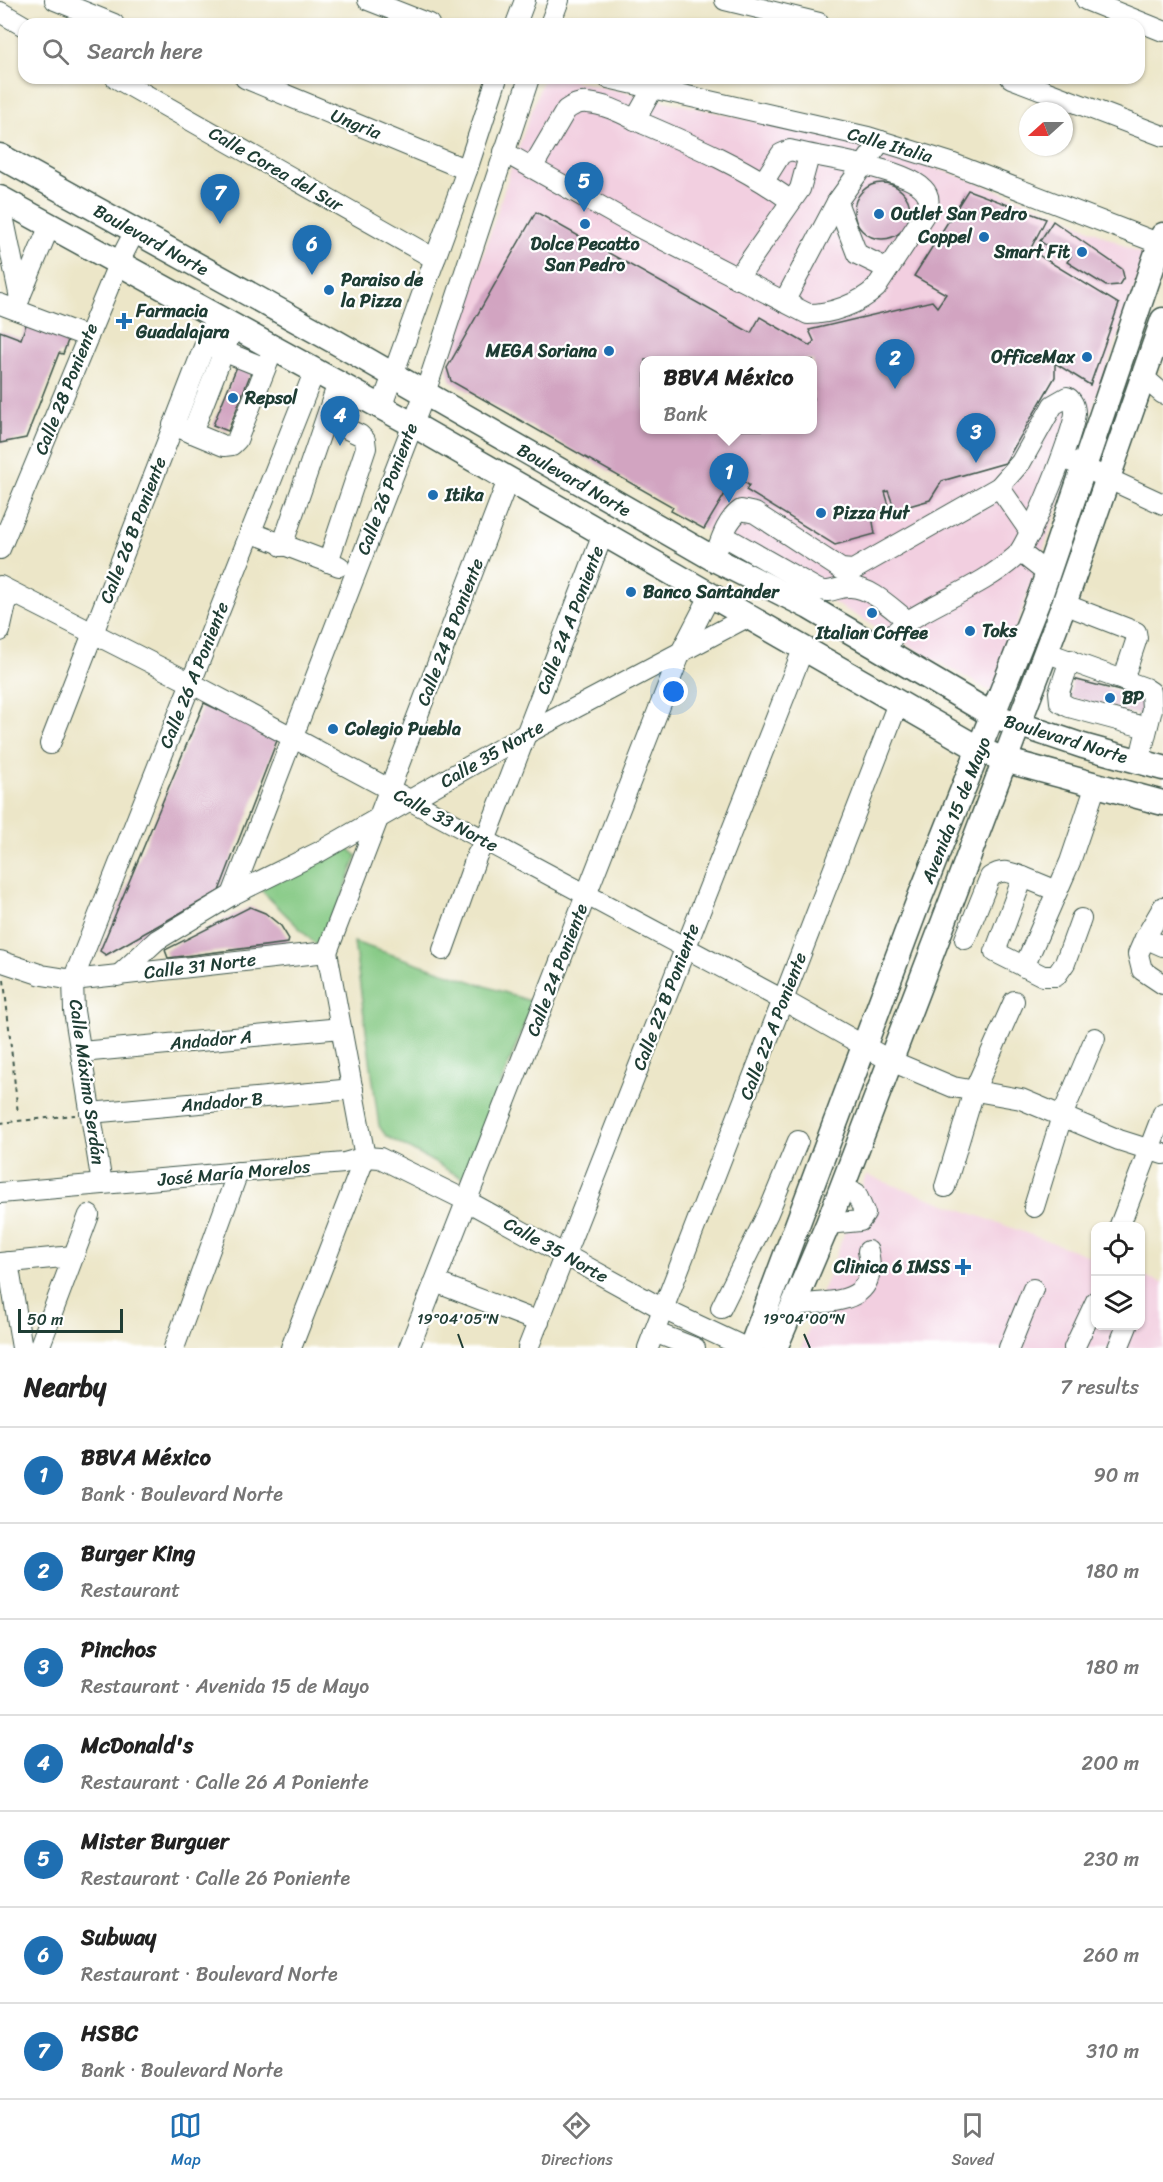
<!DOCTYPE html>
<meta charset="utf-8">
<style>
:root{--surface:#fff;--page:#f6f6f6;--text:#222;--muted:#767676;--line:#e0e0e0;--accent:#1f6fb2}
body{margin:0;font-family:Sriracha,sans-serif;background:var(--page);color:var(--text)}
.controls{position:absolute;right:18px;bottom:18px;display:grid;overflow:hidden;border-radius:12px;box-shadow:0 2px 4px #0004}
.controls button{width:54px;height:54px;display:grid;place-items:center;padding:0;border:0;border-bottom:2px solid var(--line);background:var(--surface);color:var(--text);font:30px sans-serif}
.compass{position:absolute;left:1019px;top:102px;width:54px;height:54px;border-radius:50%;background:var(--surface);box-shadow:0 2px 4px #0004;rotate:249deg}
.scale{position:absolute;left:18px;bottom:15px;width:105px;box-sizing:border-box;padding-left:6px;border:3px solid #1f3d34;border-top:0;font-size:16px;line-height:21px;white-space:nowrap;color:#1f3d34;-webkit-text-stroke:4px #fff;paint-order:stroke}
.you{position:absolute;left:674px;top:692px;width:21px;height:21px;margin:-15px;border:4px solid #fff;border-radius:50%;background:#1a73e8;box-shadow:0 0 0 9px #1a73e833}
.badge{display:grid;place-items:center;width:39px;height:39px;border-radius:50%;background:var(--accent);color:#fff;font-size:20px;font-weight:700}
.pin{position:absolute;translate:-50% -50px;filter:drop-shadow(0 2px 3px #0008)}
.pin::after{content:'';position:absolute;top:32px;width:21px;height:18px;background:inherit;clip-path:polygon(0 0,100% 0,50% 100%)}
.popup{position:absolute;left:640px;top:356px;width:177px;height:78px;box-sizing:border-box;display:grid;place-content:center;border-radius:12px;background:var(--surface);filter:drop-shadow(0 2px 4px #0005);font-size:20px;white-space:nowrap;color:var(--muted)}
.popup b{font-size:22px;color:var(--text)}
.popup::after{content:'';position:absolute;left:50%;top:100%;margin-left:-12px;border:12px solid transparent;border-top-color:var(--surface)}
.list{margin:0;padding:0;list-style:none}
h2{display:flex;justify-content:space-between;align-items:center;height:78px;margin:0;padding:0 24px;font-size:26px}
h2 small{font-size:20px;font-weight:400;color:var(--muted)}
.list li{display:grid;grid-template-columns:39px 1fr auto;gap:18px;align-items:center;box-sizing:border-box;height:96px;padding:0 24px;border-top:2px solid var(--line)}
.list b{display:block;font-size:22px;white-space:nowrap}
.list p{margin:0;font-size:20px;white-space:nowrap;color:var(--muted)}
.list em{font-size:20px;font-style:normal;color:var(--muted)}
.icon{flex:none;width:33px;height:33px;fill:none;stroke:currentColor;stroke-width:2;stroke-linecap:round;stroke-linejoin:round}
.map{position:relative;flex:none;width:1163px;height:1348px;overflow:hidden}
.search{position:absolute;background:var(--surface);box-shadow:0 2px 4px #0004;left:18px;right:18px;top:18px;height:66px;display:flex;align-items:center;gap:15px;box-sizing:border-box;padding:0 21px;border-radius:18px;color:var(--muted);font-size:22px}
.sheet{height:750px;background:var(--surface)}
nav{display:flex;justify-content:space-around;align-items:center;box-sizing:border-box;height:84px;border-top:2px solid var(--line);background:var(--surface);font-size:16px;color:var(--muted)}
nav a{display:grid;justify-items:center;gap:3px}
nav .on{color:var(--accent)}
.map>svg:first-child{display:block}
.built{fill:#f2cfe0;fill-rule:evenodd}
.green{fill:#85c984;stroke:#52835c;stroke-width:1.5}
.building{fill:#d2a4c1;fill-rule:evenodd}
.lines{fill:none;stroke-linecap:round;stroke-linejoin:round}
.minor-casing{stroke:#3e564a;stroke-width:22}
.major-casing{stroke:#3e564a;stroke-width:27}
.path{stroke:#3e564a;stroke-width:2;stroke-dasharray:4.5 4.5;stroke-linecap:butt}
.minor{stroke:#fff;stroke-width:20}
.major{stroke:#fff;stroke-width:24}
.ticks{fill:none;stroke:#1f3d34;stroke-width:2}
.poi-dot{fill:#1f6fb2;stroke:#fff;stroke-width:2}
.labels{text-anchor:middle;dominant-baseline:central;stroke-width:4.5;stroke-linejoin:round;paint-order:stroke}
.street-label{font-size:18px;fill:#1f3d34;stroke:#fff}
.poi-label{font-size:18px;font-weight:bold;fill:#1f3d34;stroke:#fff;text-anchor:start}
.ticks-label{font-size:15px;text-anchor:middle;fill:#1f3d34;stroke:#fff;stroke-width:4.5;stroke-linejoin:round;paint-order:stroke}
</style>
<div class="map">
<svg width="1163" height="1348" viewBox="0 0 1163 1348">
<rect width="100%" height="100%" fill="#fff"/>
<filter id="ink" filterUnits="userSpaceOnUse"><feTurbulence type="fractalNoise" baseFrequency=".0167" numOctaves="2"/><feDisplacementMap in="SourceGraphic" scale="12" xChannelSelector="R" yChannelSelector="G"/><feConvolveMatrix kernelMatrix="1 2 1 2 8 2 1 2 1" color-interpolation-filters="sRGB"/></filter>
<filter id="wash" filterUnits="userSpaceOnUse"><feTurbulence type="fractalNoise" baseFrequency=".008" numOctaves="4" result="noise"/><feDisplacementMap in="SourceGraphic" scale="24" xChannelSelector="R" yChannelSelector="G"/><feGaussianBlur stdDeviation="1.35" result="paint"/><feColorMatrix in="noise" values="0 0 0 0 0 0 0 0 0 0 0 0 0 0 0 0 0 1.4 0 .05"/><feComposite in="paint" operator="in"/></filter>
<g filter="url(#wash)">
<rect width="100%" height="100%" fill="#ece6c8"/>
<g class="built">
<path d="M 547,78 L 562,78 L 859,144 L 963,177 L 1063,216 L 1146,256 L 993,693 L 671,511 L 673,507 L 451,381 L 447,368 L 512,165 L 542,82 ZM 645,360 L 813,360 L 813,430 L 645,430 Z"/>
<path d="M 866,1175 L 1095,1258 L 1096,1326 L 1140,1326 L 1141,1275 L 1163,1283 L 1163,1348 L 801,1348 Z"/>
</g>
<g class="green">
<path d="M 345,845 L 357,856 L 326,940 L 315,944 L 259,888 Z"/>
<path d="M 354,942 L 533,1002 L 464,1179 L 386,1136 L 379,1126 Z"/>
</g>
<g id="blocks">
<g class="building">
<circle cx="882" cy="211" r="28"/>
<path d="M 968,190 L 1046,219 L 1030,250 L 1119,304 L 1090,385 L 1055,363 L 1055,377 L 1005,463 L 942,481 L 930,500 L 895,510 L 888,491 L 885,492 L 890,509 L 878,512 L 876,509 L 872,516 L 875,534 L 835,545 L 746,490 L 749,485 L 735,477 L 704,529 L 671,511 L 673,507 L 451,381 L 447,368 L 536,212 L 751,333 L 760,317 L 810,346 L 814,341 L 809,330 L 932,301 L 937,307 L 946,294 L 914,276 ZM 645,360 L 813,360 L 813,430 L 645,430 Z"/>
<path d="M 1053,221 L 1122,269 L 1124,277 L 1119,285 L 1106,286 L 1067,262 L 1071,256 L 1062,249 L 1059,254 L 1040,241 Z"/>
<path d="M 28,319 L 70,335 L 63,354 L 59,353 L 26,438 L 0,443 L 0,331 L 21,339 Z"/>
<path d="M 238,364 L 252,370 L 228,431 L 213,425 Z"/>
<path d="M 1073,679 L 1151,699 L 1146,717 L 1069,697 Z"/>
<path d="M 204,703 L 278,738 L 219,891 L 106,955 L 100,951 Z"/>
<path d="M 250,907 L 265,913 L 281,926 L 289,939 L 288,943 L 168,958 L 165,950 Z"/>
</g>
</g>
</g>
<g filter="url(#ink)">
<use href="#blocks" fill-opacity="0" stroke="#3e564a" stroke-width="1.5"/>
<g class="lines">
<g class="minor-casing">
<g id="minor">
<path d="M 55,0 L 114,24"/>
<path d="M 368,0 L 429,24"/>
<path d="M 725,0 L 819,23"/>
<path d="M 1086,0 L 1163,31"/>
<path d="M 0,12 L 24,26"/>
<path d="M 516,24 L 525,0"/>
<path d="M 550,24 L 559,0"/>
<path d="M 116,78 L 435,259"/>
<path d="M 245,78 L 467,170"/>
<path d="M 608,78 L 868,137 L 951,163 L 1163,245"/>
<path d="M 1011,78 L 1163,136"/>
<path d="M 635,120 L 653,88"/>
<path d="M 504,152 L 623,219 L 808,314 C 831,314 859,304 876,288 L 926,212 C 928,206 930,200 927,194 C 915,168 818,158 790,150 L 781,154 L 764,181"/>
<path d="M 532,168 L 566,110 C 573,105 579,102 587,103 C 607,104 627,116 644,124 C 695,146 746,168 791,201"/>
<path d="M 0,201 L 20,298"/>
<path d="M 837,202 L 857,254 L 888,269"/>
<path d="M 737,279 L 800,189 L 809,156"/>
<path d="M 19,299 L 50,225"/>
<path d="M 784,302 L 837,202 L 881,141"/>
<path d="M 0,304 L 88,337"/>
<path d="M 213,347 L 265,368"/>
<path d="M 1142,376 L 1163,394"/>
<path d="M 381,408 L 467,170 L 497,78"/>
<path d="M 326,419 L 360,435 L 365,440 L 366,448 L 328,562"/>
<path d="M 173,425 L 224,446 L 232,445 L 237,440 L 274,347"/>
<path d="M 192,433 L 234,325"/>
<path d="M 1070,461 L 1163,504"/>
<path d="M 999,487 L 1031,533"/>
<path d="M 250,532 L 339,566"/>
<path d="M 282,546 L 338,383"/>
<path d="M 0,549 L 119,262 L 135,231"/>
<path d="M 1020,552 L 1048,574"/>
<path d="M 714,559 C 720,543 726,520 741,510 L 755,513 L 841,569 L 853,570 L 999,487 L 1021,462 L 1053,405 L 1067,397 C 1072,400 1075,406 1075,413 C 1074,432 1029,545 1015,557 C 985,584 943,599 908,621 C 892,609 871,587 850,587 C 837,586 831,595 817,589 L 724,536"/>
<path d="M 0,586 L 191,683 L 783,1000 L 889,1060 L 953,1087 L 1021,1099 L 1119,1140 L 1163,1154"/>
<path d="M 1064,604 L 1136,632 L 1137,638 L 1123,680"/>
<path d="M 0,631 L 6,604 L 13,593"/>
<path d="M 1045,652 L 1145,688 L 1151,692 L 1152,709 L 1139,762"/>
<path d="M 886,653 L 894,633 L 908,621"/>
<path d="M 1070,660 L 1059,692 L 1060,702 L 1069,707 L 1147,728"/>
<path d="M 50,744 L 216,316"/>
<path d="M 1057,891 L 1023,877 L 995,952 L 1043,976 L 1056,976 L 1065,963 L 1081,919"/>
<path d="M 232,895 L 425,393 L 529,78"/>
<path d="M 1145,938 L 1163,907"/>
<path d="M 965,939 L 990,877 C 1003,868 1009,872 1023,877"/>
<path d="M 1163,946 L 1145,938 L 1138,954 L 1142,970 L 1163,984"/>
<path d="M 443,950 L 477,855 L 485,841 L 603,534"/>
<path d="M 327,952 L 508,480"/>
<path d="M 0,961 L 42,975 L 73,980 L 327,952"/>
<path d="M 1024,967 L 1070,862 L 1096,785"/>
<path d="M 118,976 L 157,940 L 232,895 L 319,852 L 526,734 L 749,616"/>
<path d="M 81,1052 L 341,1028"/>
<path d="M 90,1113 L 353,1089"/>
<path d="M 102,1184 L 74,1011 L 73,980 L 315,370"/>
<path d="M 945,1187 L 974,1091 L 1014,1001"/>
<path d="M 0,1193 L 344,1163 L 365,1157 L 380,1158 L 467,1201 L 663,1309 L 746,1348"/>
<path d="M 1034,1207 L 1062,1116 L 1095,1038"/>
<path d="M 828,1224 L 860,1221 L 865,1214 L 856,1193"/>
<path d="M 1120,1225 L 1163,1113"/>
<path d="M 8,1262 L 22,1348"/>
<path d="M 0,1263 L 73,1256"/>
<path d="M 435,1282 L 539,1322"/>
<path d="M 793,1305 C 831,1301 880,1306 868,1251"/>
<path d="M 721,1308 L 768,1213 L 798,1141"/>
<path d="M 654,1332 L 695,1348"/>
<path d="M 39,1348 L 89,1215"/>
<path d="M 174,1348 L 238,1172"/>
<path d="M 291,1348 L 365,1157 L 327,952"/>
<path d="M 409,1348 L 681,652 L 711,594"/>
<path d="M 528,1348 L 804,647"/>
<path d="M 648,1348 L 898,703"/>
<path d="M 1009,1348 L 1033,1289"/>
<path d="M 1074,1348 L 1096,1301"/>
<path d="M 1118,1348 L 1127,1326"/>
</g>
</g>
<g class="major-casing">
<g id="major">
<path d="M 0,156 L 334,341 L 714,559 L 809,607 L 994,716 L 1083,746 L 1163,768"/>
<path d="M 0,198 L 412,424 L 981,750 L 1004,760 L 1163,803"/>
<path d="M 751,1348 L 920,897 L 1041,593 L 1163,235"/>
<path d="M 775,1348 L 828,1224 L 944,921 L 1064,604 L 1163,320"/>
</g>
</g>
<g class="path">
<path d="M 4,980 L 18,1114"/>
<path d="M 0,1123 L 75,1115"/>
</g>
<use href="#minor" class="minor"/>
<use href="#major" class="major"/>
</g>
</g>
<path class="ticks" d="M 458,1334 L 463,1348M 804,1334 L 810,1348"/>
<g class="poi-dot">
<circle cx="879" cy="214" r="6"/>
<circle cx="585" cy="224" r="6"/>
<circle cx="984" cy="237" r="6"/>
<circle cx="1082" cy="252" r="6"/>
<circle cx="329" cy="290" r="6"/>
<path d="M121 312h6v6h6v6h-6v6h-6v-6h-6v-6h6z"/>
<circle cx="609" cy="351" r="6"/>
<circle cx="1087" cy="357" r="6"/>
<circle cx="233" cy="398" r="6"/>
<circle cx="433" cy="495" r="6"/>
<circle cx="821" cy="513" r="6"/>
<circle cx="631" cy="592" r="6"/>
<circle cx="872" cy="613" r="6"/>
<circle cx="970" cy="631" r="6"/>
<circle cx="1110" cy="698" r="6"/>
<circle cx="333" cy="729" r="6"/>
<path d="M960 1258h6v6h6v6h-6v6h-6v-6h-6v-6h6z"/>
</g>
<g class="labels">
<g class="street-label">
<text transform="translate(356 124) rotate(22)">Ungria</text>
<text transform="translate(890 145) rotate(16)">Calle Italia</text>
<text transform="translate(276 169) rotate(30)">Calle Corea del Sur</text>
<text transform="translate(151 240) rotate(29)">Boulevard Norte</text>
<text transform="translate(66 389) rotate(-68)">Calle 28 Poniente</text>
<text transform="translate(574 480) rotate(30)">Boulevard Norte</text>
<text transform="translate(387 489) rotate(-69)">Calle 26 Poniente</text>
<text transform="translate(133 530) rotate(-69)">Calle 26 B Poniente</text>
<text transform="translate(570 620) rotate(-69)">Calle 24 A Poniente</text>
<text transform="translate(450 632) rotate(-69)">Calle 24 B Poniente</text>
<text transform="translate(194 675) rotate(-68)">Calle 26 A Poniente</text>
<text transform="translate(1066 739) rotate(17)">Boulevard Norte</text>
<text transform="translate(492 754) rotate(-30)">Calle 35 Norte</text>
<text transform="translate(956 810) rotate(-68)">Avenida 15 de Mayo</text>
<text transform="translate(446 820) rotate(28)">Calle 33 Norte</text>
<text transform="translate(200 966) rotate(-7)">Calle 31 Norte</text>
<text transform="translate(557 970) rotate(-69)">Calle 24 Poniente</text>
<text transform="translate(666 997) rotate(-69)">Calle 22 B Poniente</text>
<text transform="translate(773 1026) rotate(-69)">Calle 22 A Poniente</text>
<text transform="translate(211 1040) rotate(-5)">Andador A</text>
<text transform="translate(87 1082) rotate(82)">Calle Máximo Serdán</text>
<text transform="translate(222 1102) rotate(-5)">Andador B</text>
<text transform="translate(234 1173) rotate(-5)">José María Morelos</text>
<text transform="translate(556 1250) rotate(29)">Calle 35 Norte</text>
</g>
<g class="poi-label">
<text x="891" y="214">Outlet San Pedro</text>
<text x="972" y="237" text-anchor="end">Coppel</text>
<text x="585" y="244" text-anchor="middle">Dolce Pecatto<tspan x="585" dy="21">San Pedro</tspan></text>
<text x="1070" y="252" text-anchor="end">Smart Fit</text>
<text x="341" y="280">Paraiso de<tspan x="341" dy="21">la Pizza</tspan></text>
<text x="136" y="311">Farmacia<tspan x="136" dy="21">Guadalajara</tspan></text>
<text x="597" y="351" text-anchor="end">MEGA Soriana</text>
<text x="1075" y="357" text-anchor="end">OfficeMax</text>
<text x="245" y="398">Repsol</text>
<text x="445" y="495">Itika</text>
<text x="833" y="513">Pizza Hut</text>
<text x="643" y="592">Banco Santander</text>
<text x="982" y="631">Toks</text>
<text x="872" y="633" text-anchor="middle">Italian Coffee</text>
<text x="1122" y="698">BP</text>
<text x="345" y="729">Colegio Puebla</text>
<text x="950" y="1267" text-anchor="end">Clinica 6 IMSS</text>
</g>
</g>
<g class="ticks-label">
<text x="458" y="1324">19°04'05"N</text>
<text x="804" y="1324">19°04'00"N</text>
</g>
</svg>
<div class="controls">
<button><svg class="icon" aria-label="locate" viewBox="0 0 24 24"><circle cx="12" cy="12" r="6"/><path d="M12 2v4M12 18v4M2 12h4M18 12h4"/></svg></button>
<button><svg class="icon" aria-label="layers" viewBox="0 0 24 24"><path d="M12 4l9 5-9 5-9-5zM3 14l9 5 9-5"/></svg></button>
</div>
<svg class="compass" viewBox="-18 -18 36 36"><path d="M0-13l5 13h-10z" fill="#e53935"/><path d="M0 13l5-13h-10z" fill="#767676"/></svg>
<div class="scale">50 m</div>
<div class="you"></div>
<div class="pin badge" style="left:729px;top:503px">1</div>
<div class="popup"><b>BBVA México</b>Bank</div>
<div class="pin badge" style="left:895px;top:389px">2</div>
<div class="pin badge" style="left:976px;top:463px">3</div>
<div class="pin badge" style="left:340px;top:446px">4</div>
<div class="pin badge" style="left:584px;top:212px">5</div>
<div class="pin badge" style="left:312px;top:275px">6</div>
<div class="pin badge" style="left:220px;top:224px">7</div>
<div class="search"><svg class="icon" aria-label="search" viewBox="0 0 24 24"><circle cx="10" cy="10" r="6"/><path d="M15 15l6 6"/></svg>Search here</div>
</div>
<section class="sheet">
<h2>Nearby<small>7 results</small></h2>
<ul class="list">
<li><span class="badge">1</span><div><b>BBVA México</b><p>Bank · Boulevard Norte</p></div><em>90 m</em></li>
<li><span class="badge">2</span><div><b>Burger King</b><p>Restaurant</p></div><em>180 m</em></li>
<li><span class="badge">3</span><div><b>Pinchos</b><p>Restaurant · Avenida 15 de Mayo</p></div><em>180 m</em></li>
<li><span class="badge">4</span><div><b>McDonald's</b><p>Restaurant · Calle 26 A Poniente</p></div><em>200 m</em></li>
<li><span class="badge">5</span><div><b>Mister Burguer</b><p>Restaurant · Calle 26 Poniente</p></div><em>230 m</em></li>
<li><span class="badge">6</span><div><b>Subway</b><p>Restaurant · Boulevard Norte</p></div><em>260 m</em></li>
<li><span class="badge">7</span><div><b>HSBC</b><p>Bank · Boulevard Norte</p></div><em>310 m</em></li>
</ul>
</section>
<nav>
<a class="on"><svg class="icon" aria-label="map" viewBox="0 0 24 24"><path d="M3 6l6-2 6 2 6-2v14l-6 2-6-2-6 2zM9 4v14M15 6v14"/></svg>Map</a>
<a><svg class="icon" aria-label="directions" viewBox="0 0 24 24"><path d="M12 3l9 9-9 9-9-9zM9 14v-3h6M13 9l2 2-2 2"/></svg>Directions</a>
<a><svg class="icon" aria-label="saved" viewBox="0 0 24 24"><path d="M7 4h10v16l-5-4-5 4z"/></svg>Saved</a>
</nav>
